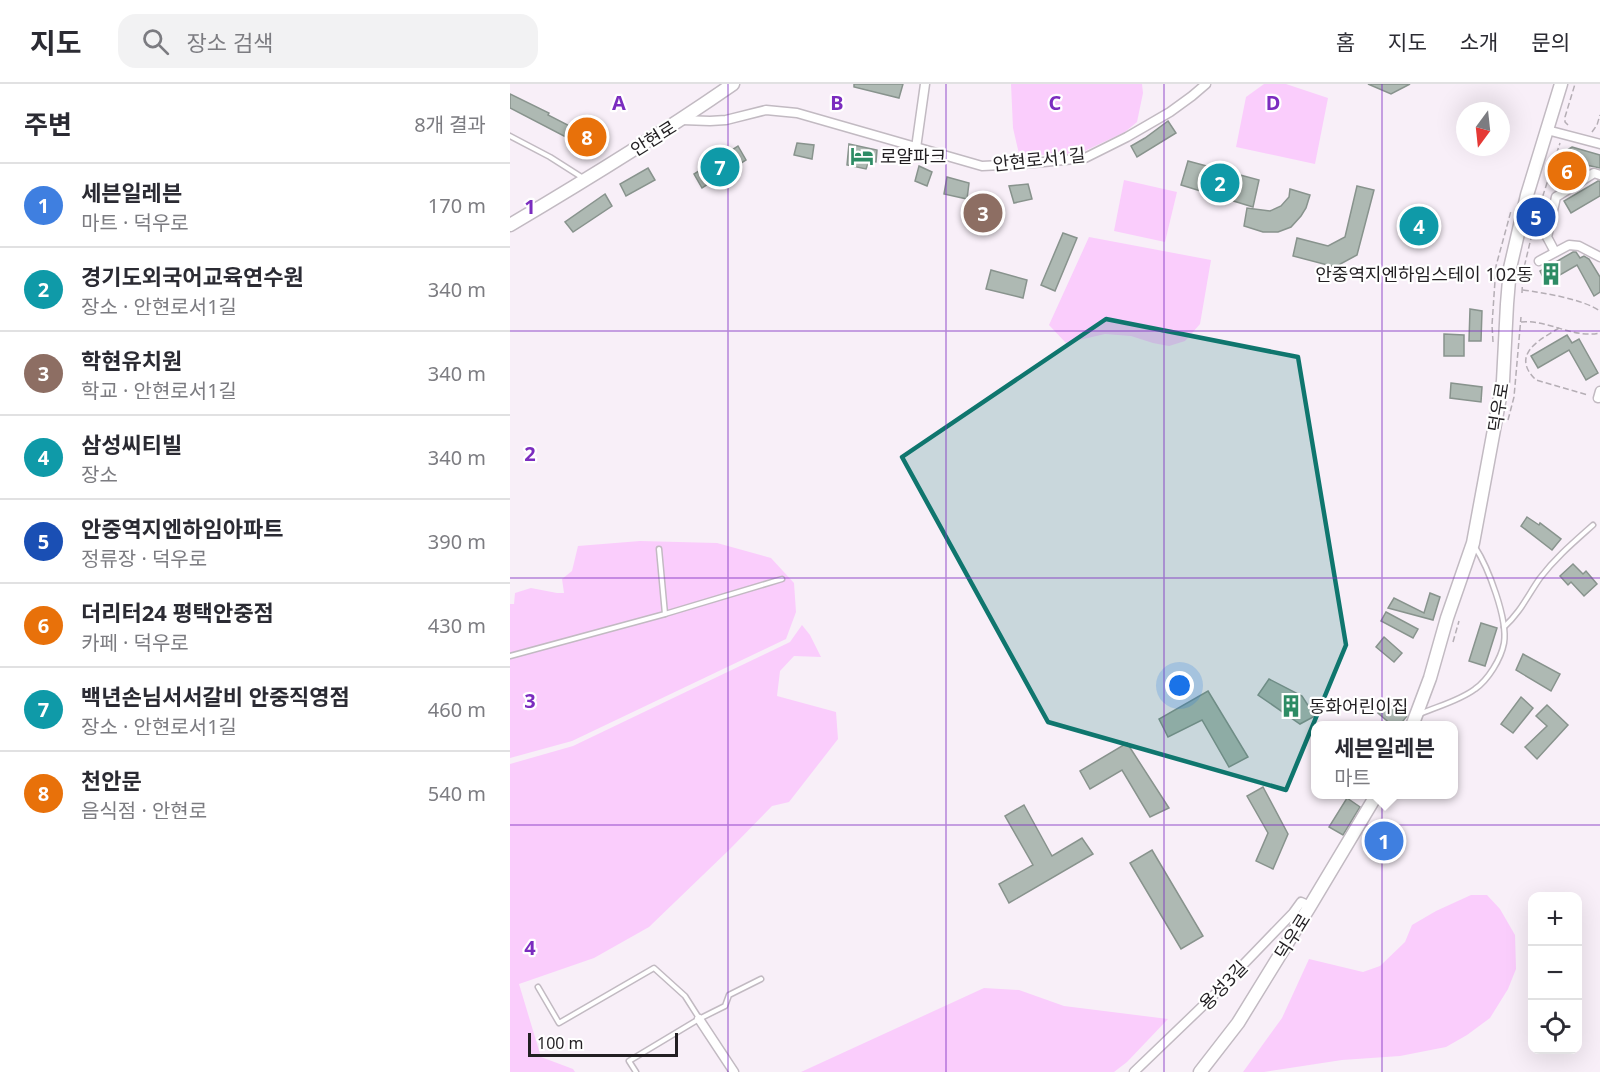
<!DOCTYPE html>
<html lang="ko">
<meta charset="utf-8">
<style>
:root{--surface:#fff;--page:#f2f2f3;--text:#2b2b33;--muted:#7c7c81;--line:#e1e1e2;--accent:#7c3aed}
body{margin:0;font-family:"Noto Sans","Noto Sans KR",sans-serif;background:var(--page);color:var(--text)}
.controls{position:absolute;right:18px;bottom:18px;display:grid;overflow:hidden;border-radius:12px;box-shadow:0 6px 24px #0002}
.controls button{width:54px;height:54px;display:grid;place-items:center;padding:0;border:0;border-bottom:2px solid var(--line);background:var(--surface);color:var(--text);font:30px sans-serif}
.compass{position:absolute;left:946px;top:18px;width:54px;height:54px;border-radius:50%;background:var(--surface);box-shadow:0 6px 24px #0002;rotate:195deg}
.scale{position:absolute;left:18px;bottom:15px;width:150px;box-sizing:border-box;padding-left:6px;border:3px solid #221f22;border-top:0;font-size:16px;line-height:21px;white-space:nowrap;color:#221f22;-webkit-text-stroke:4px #fff;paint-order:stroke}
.you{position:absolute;left:670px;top:602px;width:21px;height:21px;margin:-15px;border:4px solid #fff;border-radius:50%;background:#1a73e8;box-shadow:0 0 0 9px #1a73e833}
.badge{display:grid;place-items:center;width:39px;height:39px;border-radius:50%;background:var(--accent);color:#fff;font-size:20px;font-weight:700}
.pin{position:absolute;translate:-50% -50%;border:3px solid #fff;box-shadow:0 2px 6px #0006}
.popup{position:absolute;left:801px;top:637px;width:147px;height:78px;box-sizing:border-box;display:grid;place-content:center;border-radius:12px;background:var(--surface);filter:drop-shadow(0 2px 4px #0005);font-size:20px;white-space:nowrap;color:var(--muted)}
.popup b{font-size:22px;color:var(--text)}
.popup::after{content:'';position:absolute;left:50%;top:100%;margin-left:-12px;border:12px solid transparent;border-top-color:var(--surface)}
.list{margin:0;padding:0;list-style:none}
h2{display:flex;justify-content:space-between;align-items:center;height:78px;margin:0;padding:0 24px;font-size:26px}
h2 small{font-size:20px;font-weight:400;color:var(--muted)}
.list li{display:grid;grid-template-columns:39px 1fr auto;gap:18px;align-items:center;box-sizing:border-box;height:84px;padding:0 24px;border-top:2px solid var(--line)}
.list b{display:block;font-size:22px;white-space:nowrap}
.list p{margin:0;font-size:20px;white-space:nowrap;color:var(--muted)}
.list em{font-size:20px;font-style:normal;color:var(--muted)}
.icon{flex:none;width:33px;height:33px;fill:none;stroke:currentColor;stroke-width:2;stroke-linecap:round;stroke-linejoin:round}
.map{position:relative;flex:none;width:1090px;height:988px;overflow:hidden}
header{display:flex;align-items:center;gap:36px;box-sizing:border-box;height:84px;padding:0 30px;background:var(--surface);border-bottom:2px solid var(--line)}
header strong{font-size:28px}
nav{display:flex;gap:33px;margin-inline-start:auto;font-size:21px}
.search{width:420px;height:54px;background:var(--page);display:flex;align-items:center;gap:15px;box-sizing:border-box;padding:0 21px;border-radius:18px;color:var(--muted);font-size:22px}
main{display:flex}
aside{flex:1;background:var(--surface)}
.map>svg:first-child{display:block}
.green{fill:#facdfc}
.building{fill:#aeb9b3;stroke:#88938d;stroke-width:1.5}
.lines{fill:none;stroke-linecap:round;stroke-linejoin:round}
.lane-casing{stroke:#c2bac2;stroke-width:7}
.street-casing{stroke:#c2bac2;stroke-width:11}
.secondary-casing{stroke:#c2bac2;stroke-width:15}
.path{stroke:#b5aeb5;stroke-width:1.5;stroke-dasharray:6 3;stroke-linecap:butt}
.lane{stroke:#fff;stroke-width:4}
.street{stroke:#fff;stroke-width:8}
.secondary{stroke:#fff;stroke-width:12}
.marked{fill:#0f766e;fill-opacity:0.2;stroke:#0f766e;stroke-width:4.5;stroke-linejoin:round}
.grid{fill:none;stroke:#7b2cbf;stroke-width:1.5;stroke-opacity:0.55}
.labels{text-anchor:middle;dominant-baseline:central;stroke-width:4.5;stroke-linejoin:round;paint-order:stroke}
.street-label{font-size:18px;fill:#221f22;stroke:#fff}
.poi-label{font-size:18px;fill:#221f22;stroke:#fff;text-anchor:start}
.grid-label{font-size:20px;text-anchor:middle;font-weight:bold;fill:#7b2cbf;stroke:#fff;stroke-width:4.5;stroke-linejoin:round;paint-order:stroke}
</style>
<header>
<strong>지도</strong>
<div class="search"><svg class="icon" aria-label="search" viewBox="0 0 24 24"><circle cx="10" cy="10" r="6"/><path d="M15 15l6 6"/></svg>장소 검색</div>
<nav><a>홈</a><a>지도</a><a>소개</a><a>문의</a></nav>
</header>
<main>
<aside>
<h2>주변<small>8개 결과</small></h2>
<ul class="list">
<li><span class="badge" style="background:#3f7fe0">1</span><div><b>세븐일레븐</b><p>마트 · 덕우로</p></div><em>170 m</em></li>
<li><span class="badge" style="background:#0f9aa8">2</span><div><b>경기도외국어교육연수원</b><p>장소 · 안현로서1길</p></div><em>340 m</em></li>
<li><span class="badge" style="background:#8d6e63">3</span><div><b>학현유치원</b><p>학교 · 안현로서1길</p></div><em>340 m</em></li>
<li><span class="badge" style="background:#0f9aa8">4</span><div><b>삼성씨티빌</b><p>장소</p></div><em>340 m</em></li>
<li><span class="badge" style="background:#1a4fb4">5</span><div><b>안중역지엔하임아파트</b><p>정류장 · 덕우로</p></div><em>390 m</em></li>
<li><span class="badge" style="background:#e8710a">6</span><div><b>더리터24 평택안중점</b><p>카페 · 덕우로</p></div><em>430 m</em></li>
<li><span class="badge" style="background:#0f9aa8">7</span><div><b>백년손님서서갈비 안중직영점</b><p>장소 · 안현로서1길</p></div><em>460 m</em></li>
<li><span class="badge" style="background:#e8710a">8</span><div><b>천안문</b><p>음식점 · 안현로</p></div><em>540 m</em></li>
</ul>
</aside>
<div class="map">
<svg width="1090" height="988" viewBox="0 0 1090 988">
<rect width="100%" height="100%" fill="#f8eff8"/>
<g class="green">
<path d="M 501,0 L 632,0 L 633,9 L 627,38 L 615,48 L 564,72 L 509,70 L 503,44 Z"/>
<path d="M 754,0 L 776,0 L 818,14 L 805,80 L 726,63 L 736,13 Z"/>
<path d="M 614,96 L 667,108 L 655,158 L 604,147 Z"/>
<path d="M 579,153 L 701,176 L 690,240 L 675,257 L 659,262 L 643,259 L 621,252 L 595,250 L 556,259 L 539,241 Z"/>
<path d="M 130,457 L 207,459 L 261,474 L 284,499 L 286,528 L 276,555 L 62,657 L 0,674 L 0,520 L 4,520 L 5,509 L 21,504 L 47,509 L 54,509 L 52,495 L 62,487 L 68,462 Z"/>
<path d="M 292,541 L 300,551 L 311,573 L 284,572 L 270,587 L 267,612 L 326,628 L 328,655 L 279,718 L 262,722 L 220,765 L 139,843 L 84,874 L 9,900 L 31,973 L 63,985 L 65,988 L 0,988 L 0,680 L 63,662 L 280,558 Z"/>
<path d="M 961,811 L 977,811 L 990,825 L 1005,851 L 1006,885 L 998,905 L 980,934 L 957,951 L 936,963 L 890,972 L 832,976 L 754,988 L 733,988 L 772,934 L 799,875 L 853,888 L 870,882 L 895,858 L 902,841 L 926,827 Z"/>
<path d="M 474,904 L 509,906 L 554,922 L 658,935 L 617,978 L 604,988 L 291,988 Z"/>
</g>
<g class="building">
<path d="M 344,0 L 393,0 L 389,14 L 344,3 Z"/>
<path d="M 858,0 L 900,0 L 881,10 Z"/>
<path d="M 0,10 L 39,29 L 38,31 L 83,54 L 77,64 L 0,24 Z"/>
<path d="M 658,37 L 666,49 L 627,73 L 621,62 L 635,54 Z"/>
<path d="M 287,59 L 304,61 L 302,75 L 284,71 Z"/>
<path d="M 339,60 L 367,66 L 366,78 L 359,77 L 356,85 L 337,81 Z"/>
<path d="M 228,62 L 236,76 L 192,104 L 184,90 Z"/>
<path d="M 1062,63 L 1090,71 L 1090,84 L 1067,79 L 1063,94 L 1050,91 L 1057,66 Z"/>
<path d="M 678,77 L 749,96 L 743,123 L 671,101 Z"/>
<path d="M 409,82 L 422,88 L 417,102 L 405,97 Z"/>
<path d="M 138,84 L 145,96 L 116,112 L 110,100 Z"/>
<path d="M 437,93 L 459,99 L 457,115 L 434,110 Z"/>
<path d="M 1088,97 L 1090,97 L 1090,112 L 1061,129 L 1054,117 Z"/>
<path d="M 518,100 L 522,115 L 504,119 L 499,102 Z"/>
<path d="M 847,102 L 864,106 L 847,171 L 825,183 L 783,172 L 787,154 L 818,162 L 835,153 Z"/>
<path d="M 780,105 L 800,111 L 796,124 L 791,132 L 781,143 L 768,148 L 753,148 L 734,142 L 737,124 L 760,127 L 771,122 L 779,113 Z"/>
<path d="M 95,110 L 102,122 L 63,148 L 55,138 Z"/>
<path d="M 901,133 L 920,137 L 917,153 L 898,148 Z"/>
<path d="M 553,149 L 567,154 L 545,207 L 531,201 Z"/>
<path d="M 1063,168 L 1066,168 L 1070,174 L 1074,172 L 1079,175 L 1090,193 L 1090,208 L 1084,212 L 1067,181 L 1036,199 L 1030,187 Z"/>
<path d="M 481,186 L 517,196 L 513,214 L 476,205 Z"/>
<path d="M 960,225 L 972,227 L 971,257 L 959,257 Z"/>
<path d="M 934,250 L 954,251 L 954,272 L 934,272 Z"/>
<path d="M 1057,251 L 1062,259 L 1069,255 L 1088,289 L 1076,296 L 1059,266 L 1028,284 L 1021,272 Z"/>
<path d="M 941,299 L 972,303 L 971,318 L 940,314 Z"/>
<path d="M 1017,433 L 1029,441 L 1030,439 L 1051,455 L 1042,466 L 1011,442 Z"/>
<path d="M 1063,480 L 1073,490 L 1076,487 L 1087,500 L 1074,512 L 1061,498 L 1058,501 L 1050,492 Z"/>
<path d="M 920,509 L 930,513 L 923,536 L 878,524 L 884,514 L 914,529 Z"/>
<path d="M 876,528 L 908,545 L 903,554 L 871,537 Z"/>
<path d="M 971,539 L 987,544 L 975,582 L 959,577 Z"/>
<path d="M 874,553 L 892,569 L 884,578 L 866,563 Z"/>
<path d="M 1013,570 L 1050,590 L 1041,607 L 1006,586 Z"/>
<path d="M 759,595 L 792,612 L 805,632 L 790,640 L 748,611 Z"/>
<path d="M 698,607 L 738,673 L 719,683 L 692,636 L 658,653 L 649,635 Z"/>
<path d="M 1011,613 L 1023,624 L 1003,649 L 991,640 Z"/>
<path d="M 876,616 L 897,632 L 889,642 L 883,642 L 868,629 Z"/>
<path d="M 1037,621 L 1058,641 L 1027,675 L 1015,663 L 1037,642 L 1026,632 Z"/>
<path d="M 617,659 L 659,724 L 640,733 L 612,686 L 580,705 L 570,687 Z"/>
<path d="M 753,703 L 778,750 L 763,785 L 746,777 L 758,749 L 737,712 Z"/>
<path d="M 837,714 L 850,723 L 833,751 L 819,743 Z"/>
<path d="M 514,721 L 542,772 L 572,754 L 583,770 L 499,819 L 489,800 L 523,781 L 495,732 Z"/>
<path d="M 874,739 L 888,749 L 870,777 L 856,768 Z"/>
<path d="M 642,766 L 693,852 L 671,865 L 620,779 Z"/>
</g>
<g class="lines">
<g class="lane-casing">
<g id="lane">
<path d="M 0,52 L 40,73 L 73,94"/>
<path d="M 149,465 L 155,530"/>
<path d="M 994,543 C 1010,529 1018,511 1030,494 C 1046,473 1064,458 1083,441"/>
<path d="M 0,572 L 155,530 L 272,495"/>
<path d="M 910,630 C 928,622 949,617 965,605 C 978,596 991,575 994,559 C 998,535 978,483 965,463"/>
<path d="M 28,903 L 49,939 L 144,884 L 175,912 L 189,934"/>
<path d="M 126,988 L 119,977 L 189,935 L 215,922 L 219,911 L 251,895"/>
</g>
</g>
<g class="street-casing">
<g id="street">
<path d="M 172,36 L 200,37 L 216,36 L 256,26 L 287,29 L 472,82 L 513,80 L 575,74 L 617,53 L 660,28 L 682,12 L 696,0"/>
<path d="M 1037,46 L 1090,60"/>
<path d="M 406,64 L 415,0"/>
<path d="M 1045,168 L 1037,153 L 1046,113 L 1084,89 L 1090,91"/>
<path d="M 1029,177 L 1059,161 L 1069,162 L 1090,173"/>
<path d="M 1088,314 L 1090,307"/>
<path d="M 189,935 L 224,988"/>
<path d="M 624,988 L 700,915 L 783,829 L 791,818 L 800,822"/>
</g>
</g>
<g class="secondary-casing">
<g id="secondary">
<path d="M 0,141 C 76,96 151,50 223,0"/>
<path d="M 902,642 L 920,594 L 937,534 L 963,459 L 993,297 L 997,220 L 1000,184 L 1017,111 L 1051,0"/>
<path d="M 690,988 L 728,939 L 800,822 L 867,710"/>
</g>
</g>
<g class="path">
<path d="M 1058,41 L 1055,38 L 1055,33 L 1065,0"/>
<path d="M 1082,48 L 1087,41 L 1090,31"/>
<path d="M 1013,206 C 1034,209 1073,215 1090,227"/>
<path d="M 1012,209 L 1013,188 L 1026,133 L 1050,59"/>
<path d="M 1011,238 C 1038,235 1063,255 1090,249"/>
<path d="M 1049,244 C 1029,256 1000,271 1026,296 L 1078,311"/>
<path d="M 983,258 L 982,241 L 986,182 L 1001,127"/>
<path d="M 998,336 L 1004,313 L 1011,233"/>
<path d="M 943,558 L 949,537"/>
</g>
<use href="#lane" class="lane"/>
<use href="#street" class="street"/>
<use href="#secondary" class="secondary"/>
</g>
<path class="marked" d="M 596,235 L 788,273 L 836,561 L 776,706 L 538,638 L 392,373 Z"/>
<path class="grid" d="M 218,0 L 218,988M 436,0 L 436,988M 654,0 L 654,988M 872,0 L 872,988M 0,247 L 1090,247M 0,494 L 1090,494M 0,741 L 1090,741"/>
<defs>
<g id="hotel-bare" transform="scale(1.8)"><path d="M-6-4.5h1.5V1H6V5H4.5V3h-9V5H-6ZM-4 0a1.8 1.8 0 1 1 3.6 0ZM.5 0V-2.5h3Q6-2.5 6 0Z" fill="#2d8c65" stroke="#fff" stroke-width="2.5" paint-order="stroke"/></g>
<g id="building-bare" transform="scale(1.8)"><path d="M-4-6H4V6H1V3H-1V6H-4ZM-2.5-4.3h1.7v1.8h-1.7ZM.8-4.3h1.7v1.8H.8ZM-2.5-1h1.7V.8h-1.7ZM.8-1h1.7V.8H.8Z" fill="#2d8c65" stroke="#fff" stroke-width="2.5" paint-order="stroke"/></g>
</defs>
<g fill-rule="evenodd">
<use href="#hotel-bare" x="352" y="72"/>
<use href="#building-bare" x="1041" y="190"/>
<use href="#building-bare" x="781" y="622"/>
</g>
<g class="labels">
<g class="street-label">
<text transform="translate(143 54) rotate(-32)">안현로</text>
<text transform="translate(529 75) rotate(-6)">안현로서1길</text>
<text transform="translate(988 323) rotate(-81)">덕우로</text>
<text transform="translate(782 852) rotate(-58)">덕우로</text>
<text transform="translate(713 901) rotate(-46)">용성3길</text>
</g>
<g class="poi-label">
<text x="370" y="72">로얄파크</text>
<text x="1023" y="190" text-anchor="end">안중역지엔하임스테이 102동</text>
<text x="799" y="622">동화어린이집</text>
</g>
</g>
<g class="grid-label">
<text x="109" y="26">A</text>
<text x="327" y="26">B</text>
<text x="545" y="26">C</text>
<text x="763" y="26">D</text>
<text x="20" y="130">1</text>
<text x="20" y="377">2</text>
<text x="20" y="624">3</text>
<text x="20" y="871">4</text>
</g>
</svg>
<div class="controls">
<button>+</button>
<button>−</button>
<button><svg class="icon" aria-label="locate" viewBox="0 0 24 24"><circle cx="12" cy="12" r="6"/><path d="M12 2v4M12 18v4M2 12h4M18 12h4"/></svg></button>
</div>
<svg class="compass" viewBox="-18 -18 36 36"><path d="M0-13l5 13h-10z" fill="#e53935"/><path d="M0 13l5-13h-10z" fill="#7c7c81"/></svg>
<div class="scale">100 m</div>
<div class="you"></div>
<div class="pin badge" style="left:874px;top:757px;background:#3f7fe0">1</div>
<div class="popup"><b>세븐일레븐</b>마트</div>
<div class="pin badge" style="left:710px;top:99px;background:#0f9aa8">2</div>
<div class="pin badge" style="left:473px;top:129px;background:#8d6e63">3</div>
<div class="pin badge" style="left:909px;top:142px;background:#0f9aa8">4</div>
<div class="pin badge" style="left:1026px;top:133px;background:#1a4fb4">5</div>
<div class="pin badge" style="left:1057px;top:87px;background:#e8710a">6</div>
<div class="pin badge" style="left:210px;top:83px;background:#0f9aa8">7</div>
<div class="pin badge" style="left:77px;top:53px;background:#e8710a">8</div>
</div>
</main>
